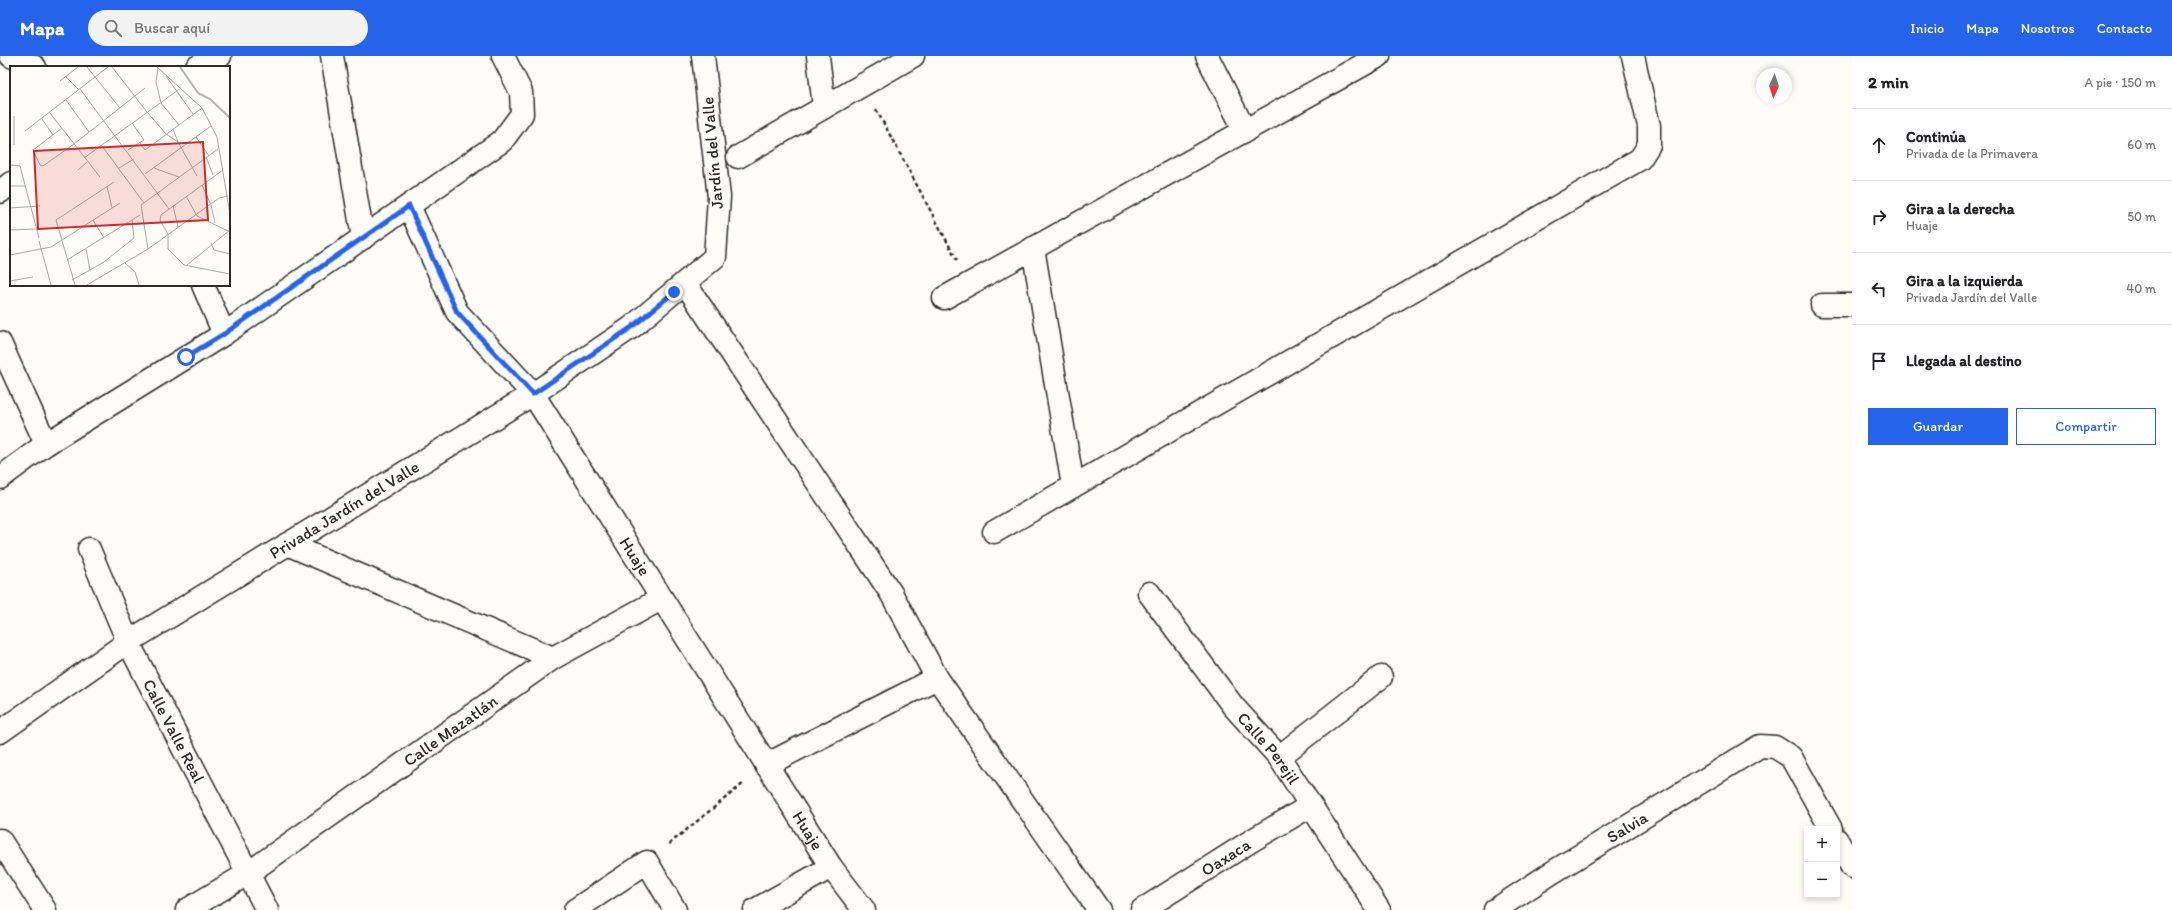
<!DOCTYPE html>
<html lang="es">
<meta charset="utf-8">
<style>
:root{--surface:#fff;--page:#f2f2f2;--text:#202124;--muted:#757577;--line:#e0e0e0;--accent:#2563eb}
body{margin:0;font-family:Itim,sans-serif;background:var(--page);color:var(--text)}
.controls{position:absolute;right:12px;bottom:12px;display:grid;overflow:hidden;border-radius:0px;box-shadow:0 2px 6px #0003}
.controls button{width:36px;height:36px;display:grid;place-items:center;padding:0;border:0;border-bottom:1px solid var(--line);background:var(--surface);color:var(--text);font:20px sans-serif}
.compass{position:absolute;left:1756px;top:12px;width:36px;height:36px;border-radius:50%;background:var(--surface);box-shadow:0 2px 6px #0003;rotate:183deg}
.stop{position:absolute;width:12px;height:12px;margin:-9px;border:3px solid #2563eb;border-radius:50%;background:#fff}
.stop.end{background:#2563eb;border-color:#fff;box-shadow:0 1px 4px #0008}
.list{margin:0;padding:0;list-style:none}
h2{display:flex;justify-content:space-between;align-items:center;height:52px;margin:0;padding:0 16px;font-size:17px}
h2 small{font-size:13px;font-weight:400;color:var(--muted)}
.list li{display:grid;grid-template-columns:26px 1fr auto;gap:12px;align-items:center;box-sizing:border-box;height:72px;padding:0 16px;border-top:1px solid var(--line)}
.list b{display:block;font-size:15px;white-space:nowrap}
.list p{margin:0;font-size:13px;white-space:nowrap;color:var(--muted)}
.list em{font-size:13px;font-style:normal;color:var(--muted)}
.actions{display:flex;gap:8px;padding:12px 16px}
.actions a{flex:1;padding:9px 0;border:1px solid var(--accent);border-radius:0px;text-align:center;font-size:14px;color:var(--accent)}
.actions .main{background:var(--accent);color:#fff}
.icon{flex:none;width:22px;height:22px;fill:none;stroke:currentColor;stroke-width:2;stroke-linecap:round;stroke-linejoin:round}
.map{position:relative;flex:none;width:1852px;height:854px;overflow:hidden}
header{display:flex;align-items:center;gap:24px;box-sizing:border-box;height:56px;padding:0 20px;background:var(--accent);color:#fff}
header strong{font-size:19px}
nav{display:flex;gap:22px;margin-inline-start:auto;font-size:14px}
.search{width:280px;height:36px;background:var(--page);display:flex;align-items:center;gap:10px;box-sizing:border-box;padding:0 14px;border-radius:22px;color:var(--muted);font-size:15px}
main{display:flex}
aside{flex:1;background:var(--surface)}
.map>svg:first-child{display:block}
.lines{fill:none;stroke-linecap:round;stroke-linejoin:round}
.minor-casing{stroke:#2b2b2b;stroke-width:25}
.path{stroke:#2b2b2b;stroke-width:2.5;stroke-dasharray:4 3;stroke-linecap:butt}
.minor{stroke:#fdfcf7;stroke-width:22}
.route{stroke:#2563eb;stroke-width:5}
.labels{text-anchor:middle;dominant-baseline:central;stroke-width:3.5;stroke-linejoin:round;paint-order:stroke}
.street-label{font-size:17px;fill:#2b2b2b;stroke:#fdfcf7}
.inset-river{fill:none;stroke:#b5b4b1;stroke-width:2}
.inset-road{fill:none;stroke:#a9a8a5;stroke-width:1}
.view{fill:#d62828;fill-opacity:0.15;stroke:#d62828;stroke-width:2}
.inset-edge{fill:none;stroke:#2b2b2b;stroke-width:2}
</style>
<header>
<strong>Mapa</strong>
<div class="search"><svg class="icon" aria-label="search" viewBox="0 0 24 24"><circle cx="10" cy="10" r="6"/><path d="M15 15l6 6"/></svg>Buscar aquí</div>
<nav><a>Inicio</a><a>Mapa</a><a>Nosotros</a><a>Contacto</a></nav>
</header>
<main>
<div class="map">
<svg width="1852" height="854" viewBox="0 0 1852 854">
<rect width="100%" height="100%" fill="#fdfcf7"/>
<filter id="ink" filterUnits="userSpaceOnUse"><feTurbulence type="fractalNoise" baseFrequency=".025" numOctaves="2"/><feDisplacementMap in="SourceGraphic" scale="8" xChannelSelector="R" yChannelSelector="G"/><feConvolveMatrix kernelMatrix="1 2 1 2 8 2 1 2 1" color-interpolation-filters="sRGB"/></filter>
<g filter="url(#ink)">
<g class="lines">
<g class="minor-casing">
<g id="minor">
<path d="M 11,0 L 35,11"/>
<path d="M 332,0 L 363,182"/>
<path d="M 818,0 L 824,51"/>
<path d="M 1207,0 L 1245,75"/>
<path d="M 197,11 L 220,0"/>
<path d="M 738,101 L 913,0"/>
<path d="M 0,136 L 11,127"/>
<path id="s1" d="M 409,150 L 457,256 L 533,338 L 831,811 L 864,854"/>
<path d="M 1033,192 L 1073,430"/>
<path d="M 685,227 L 891,537 L 937,622 L 1099,854"/>
<path d="M 203,229 L 224,278"/>
<path d="M 944,242 L 1379,0"/>
<path d="M 1822,249 L 1852,249"/>
<path d="M 0,287 L 46,388"/>
<path d="M 0,422 L 46,388 L 224,278 L 502,85 L 522,58 L 521,36 L 503,0"/>
<path d="M 994,476 L 1640,103 L 1649,89 L 1649,70 L 1633,0"/>
<path d="M 287,488 L 553,602"/>
<path id="s2" d="M 89,493 L 128,586 L 267,854"/>
<path id="s3" d="M 1149,537 L 1233,650 L 1279,701 L 1379,854"/>
<path id="s4" d="M 0,676 L 128,586 L 533,338 L 632,271 L 715,201 L 719,141 L 703,0"/>
<path d="M 1279,701 L 1381,621"/>
<path d="M 766,709 L 937,622"/>
<path d="M 0,784 L 45,854"/>
<path d="M 1837,784 L 1852,811"/>
<path id="s5" d="M 187,854 L 247,818 L 553,602 L 661,543"/>
<path d="M 575,854 L 647,806 L 675,854"/>
<path d="M 755,854 L 831,811"/>
<path id="s6" d="M 1142,854 L 1251,785 L 1310,750"/>
<path id="s7" d="M 1495,854 L 1553,816 L 1760,690 L 1775,691 L 1791,701 L 1831,773"/>
</g>
</g>
<g class="path">
<path d="M 876,53 L 957,204"/>
<path d="M 669,788 L 744,727"/>
</g>
<use href="#minor" class="minor"/>
</g>
</g>
<g class="lines" filter="url(#ink)">
<path class="route" d="M 186,301 L 224,278 L 409,150 L 457,256 L 533,338 L 632,271 L 674,236"/>
</g>
<g class="labels">
<g class="street-label">
<text transform="translate(712 97) rotate(-95)">Jardín del Valle</text>
<text stroke="none"><textPath href="#s4" startOffset="410">Privada Jardín del Valle</textPath></text>
<text stroke="none"><textPath href="#s1" startOffset="420">Huaje</textPath></text>
<text stroke="none"><textPath href="#s2" startOffset="201">Calle Valle Real</textPath></text>
<text stroke="none"><textPath href="#s5" startOffset="319">Calle Mazatlán</textPath></text>
<text stroke="none"><textPath href="#s3" startOffset="196">Calle Perejil</textPath></text>
<text stroke="none"><textPath href="#s7" startOffset="156">Salvia</textPath></text>
<text stroke="none"><textPath href="#s1" startOffset="744">Huaje</textPath></text>
<text stroke="none"><textPath href="#s6" startOffset="99">Oaxaca</textPath></text>
</g>
</g>
<g transform="translate(10 10)">
<rect width="220" height="220" fill="#fdfcf7"/>
<path class="inset-river" d="M 170,1 L 188,27 L 200,33 L 220,52"/>
<path class="inset-road" d="M 77,1 L 110,42M 102,1 L 137,46 L 156,68 L 168,76 L 187,110M 147,1 L 192,42 L 207,71 L 220,148M 148,2 L 146,16 L 151,37 L 169,59M 55,10 L 69,24M 156,10 L 183,48M 50,15 L 68,1M 70,23 L 159,143M 56,34 L 79,66M 40,47 L 90,111M 4,50 L 4,79M 32,53 L 43,69M 52,62 L 23,84 L 30,99 L 33,100 L 64,78 L 135,22M 163,63 L 168,76M 15,65 L 98,1M 186,71 L 199,90M 130,77 L 135,84 L 192,42M 92,80 L 134,137M 118,84 L 134,74 L 122,57M 196,91 L 203,109M 74,92 L 171,22M 0,99 L 10,100 L 29,172M 109,102 L 124,93M 144,102 L 169,111M 68,104 L 77,96M 135,108 L 201,60M 192,119 L 201,139 L 205,157M 0,120 L 15,120M 97,120 L 102,142M 176,130 L 187,150 L 220,166M 163,140 L 168,161M 0,142 L 30,140M 83,154 L 94,172M 0,164 L 26,163M 158,168 L 150,154 L 151,149 L 213,104M 158,168 L 158,183 L 174,199 L 220,208M 29,175 L 41,219M 201,177 L 204,184 L 220,188M 76,183 L 80,204M 138,183 L 131,139 L 208,83M 0,189 L 41,181 L 110,137M 57,194 L 130,149M 115,197 L 125,206 L 129,219M 177,199 L 220,164M 62,214 L 94,196 L 124,172 L 122,154M 0,215 L 23,211M 65,219 L 46,154 L 104,116M 77,219 L 138,183 L 209,132 L 218,130"/>
<path class="view" d="M 193,76 L 198,154 L 28,163 L 24,85 Z"/>
<rect width="220" height="220" class="inset-edge"/>
</g>
</svg>
<div class="controls">
<button>+</button>
<button>−</button>
</div>
<svg class="compass" viewBox="-18 -18 36 36"><path d="M0-13l5 13h-10z" fill="#e53935"/><path d="M0 13l5-13h-10z" fill="#757577"/></svg>
<div class="stop" style="left:186px;top:301px"></div>
<div class="stop end" style="left:674px;top:236px"></div>
</div>
<aside>
<h2>2 min<small>A pie · 150 m</small></h2>
<ul class="list">
<li><svg class="icon" aria-label="ahead" viewBox="0 0 24 24"><path d="M12 20V5M6 11l6-6 6 6"/></svg><div><b>Continúa</b><p>Privada de la Primavera</p></div><em>60 m</em></li>
<li><svg class="icon" aria-label="right" viewBox="0 0 24 24"><path d="M7 20v-9h11M14 6l5 5-5 5"/></svg><div><b>Gira a la derecha</b><p>Huaje</p></div><em>50 m</em></li>
<li><svg class="icon" aria-label="left" viewBox="0 0 24 24"><path d="M17 20v-9H6M10 6l-5 5 5 5"/></svg><div><b>Gira a la izquierda</b><p>Privada Jardín del Valle</p></div><em>40 m</em></li>
<li><svg class="icon" aria-label="arrive" viewBox="0 0 24 24"><path d="M6 21V4h12l-3 4 3 4H6"/></svg><div><b>Llegada al destino</b></div></li>
</ul>
<div class="actions"><a class="main">Guardar</a><a>Compartir</a></div>
</aside>
</main>
